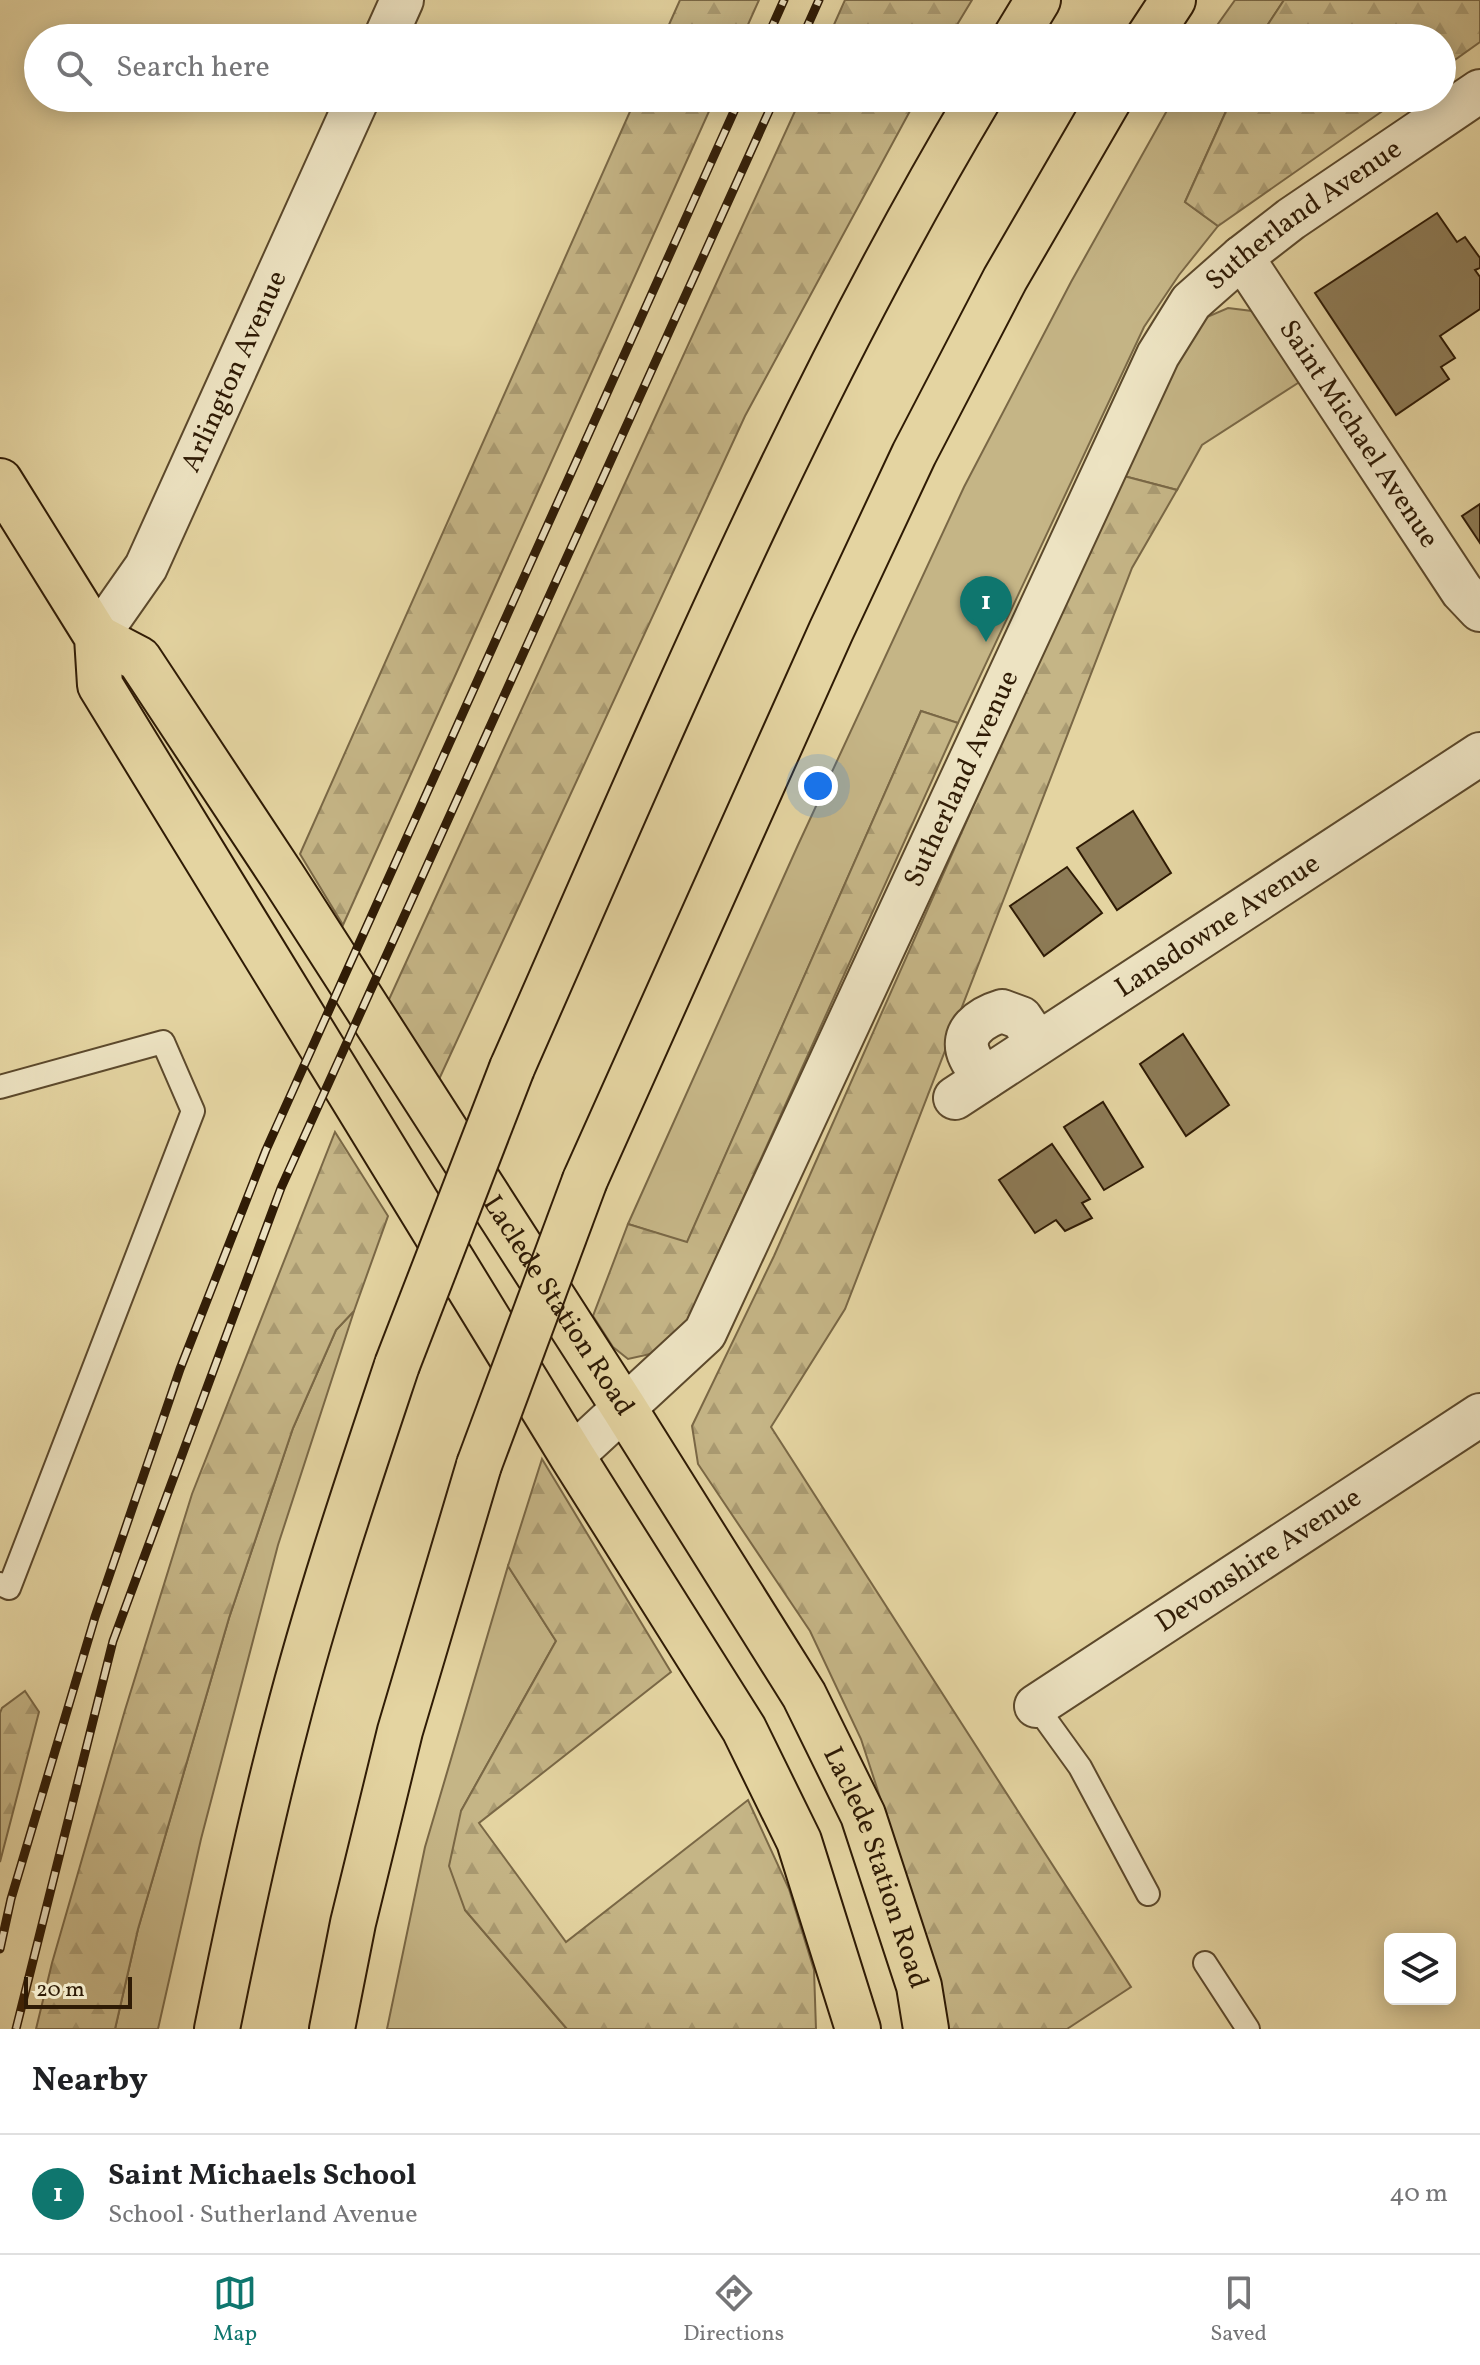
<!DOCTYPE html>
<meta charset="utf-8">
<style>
:root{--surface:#fff;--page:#f6f6f6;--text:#202124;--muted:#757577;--line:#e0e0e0;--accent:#0f766e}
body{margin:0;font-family:Vollkorn,serif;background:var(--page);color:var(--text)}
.controls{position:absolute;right:24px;bottom:24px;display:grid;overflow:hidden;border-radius:12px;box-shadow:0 4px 20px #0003}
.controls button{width:72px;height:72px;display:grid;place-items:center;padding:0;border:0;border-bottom:2px solid var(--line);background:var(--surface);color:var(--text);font:40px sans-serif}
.scale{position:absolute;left:24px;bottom:20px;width:108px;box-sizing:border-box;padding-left:8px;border:4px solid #2f1b05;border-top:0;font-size:22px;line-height:28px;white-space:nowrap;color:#2f1b05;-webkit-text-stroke:6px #ede3c2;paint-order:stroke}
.you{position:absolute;left:818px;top:786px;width:28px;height:28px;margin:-20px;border:6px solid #fff;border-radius:50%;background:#1a73e8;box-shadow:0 0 0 12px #1a73e833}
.badge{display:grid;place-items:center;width:52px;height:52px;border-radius:50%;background:var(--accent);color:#fff;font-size:26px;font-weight:700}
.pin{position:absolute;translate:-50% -66px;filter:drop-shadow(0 2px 4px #0008)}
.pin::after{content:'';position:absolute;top:42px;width:28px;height:24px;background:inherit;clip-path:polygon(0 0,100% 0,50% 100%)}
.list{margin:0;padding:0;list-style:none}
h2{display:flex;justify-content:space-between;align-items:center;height:104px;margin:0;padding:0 32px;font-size:34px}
h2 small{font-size:26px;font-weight:400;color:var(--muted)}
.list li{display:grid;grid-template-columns:52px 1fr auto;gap:24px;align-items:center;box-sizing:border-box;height:120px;padding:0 32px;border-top:2px solid var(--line)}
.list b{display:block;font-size:30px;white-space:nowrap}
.list p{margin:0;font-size:26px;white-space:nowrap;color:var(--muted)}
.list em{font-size:26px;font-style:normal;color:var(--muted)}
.icon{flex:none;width:44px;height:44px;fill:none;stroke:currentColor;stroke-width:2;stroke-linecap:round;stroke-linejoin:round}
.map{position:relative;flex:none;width:1480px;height:2029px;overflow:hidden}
.search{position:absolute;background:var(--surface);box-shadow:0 4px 20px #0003;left:24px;right:24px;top:24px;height:88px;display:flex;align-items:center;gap:20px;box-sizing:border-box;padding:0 28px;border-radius:44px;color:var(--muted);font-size:30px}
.sheet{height:224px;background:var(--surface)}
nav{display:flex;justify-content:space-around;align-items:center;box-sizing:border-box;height:112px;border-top:2px solid var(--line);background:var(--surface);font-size:22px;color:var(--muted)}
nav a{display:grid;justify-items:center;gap:4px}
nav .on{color:var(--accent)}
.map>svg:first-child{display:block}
.green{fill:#c5b586;stroke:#7a6846;stroke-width:2}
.forest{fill:url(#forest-firs);stroke:#7a6846;stroke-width:2}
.building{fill:#8d7b56;stroke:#2f1b05;stroke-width:2}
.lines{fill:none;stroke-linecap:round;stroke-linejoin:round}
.lane-casing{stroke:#5c492c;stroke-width:26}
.street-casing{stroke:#5c492c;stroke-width:46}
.primary-casing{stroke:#2f1b05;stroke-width:48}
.highway-casing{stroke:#2f1b05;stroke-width:48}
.lane{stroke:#ede3c2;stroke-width:22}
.street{stroke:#ede3c2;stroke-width:42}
.primary{stroke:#e4d4a1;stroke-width:44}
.highway{stroke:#e4d4a1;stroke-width:44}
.rail-casing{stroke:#2f1b05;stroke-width:9}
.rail{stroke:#ede3c2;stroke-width:6;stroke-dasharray:18;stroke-linecap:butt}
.highway-bridge-casing{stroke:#2f1b05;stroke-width:48;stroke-linecap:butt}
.highway-bridge{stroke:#e4d4a1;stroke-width:44}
.labels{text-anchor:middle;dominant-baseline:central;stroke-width:7;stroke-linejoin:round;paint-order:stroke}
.street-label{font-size:28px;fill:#2f1b05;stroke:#ede3c2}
</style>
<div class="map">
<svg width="1480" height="2029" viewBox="0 0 1480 2029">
<defs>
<pattern id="forest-firs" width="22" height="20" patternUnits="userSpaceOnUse" patternTransform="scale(2)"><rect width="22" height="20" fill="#c5b586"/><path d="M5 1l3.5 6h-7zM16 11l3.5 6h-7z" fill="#aa9b72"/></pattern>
</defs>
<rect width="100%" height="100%" fill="#e4d4a1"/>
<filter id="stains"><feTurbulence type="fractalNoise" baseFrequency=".0025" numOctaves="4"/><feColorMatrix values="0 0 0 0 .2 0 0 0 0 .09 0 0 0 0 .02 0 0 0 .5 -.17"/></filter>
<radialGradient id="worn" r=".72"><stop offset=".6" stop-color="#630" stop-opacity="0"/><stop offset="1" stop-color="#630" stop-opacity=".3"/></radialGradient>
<g class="green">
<path d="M 1235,0 L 1284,0 L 1259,38 L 1208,38 Z"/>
<path d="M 1174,98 L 1232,98 L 1185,202 L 1218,226 L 1179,275 L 1144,327 L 958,723 L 921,711 L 687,1243 L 628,1224 L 798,845 L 964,487 L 1071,282 Z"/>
<path d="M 1228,308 L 1252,311 L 1301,381 L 1202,445 L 1177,490 L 1120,475 L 1170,367 L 1207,317 Z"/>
<path d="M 354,1311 L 278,1545 L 201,1839 L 158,2029 L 115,2029 L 138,1929 L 229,1618 L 293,1428 L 336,1330 Z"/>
<path d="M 508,1566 L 556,1641 L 461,1811 L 465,1910 L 567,2029 L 387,2029 L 425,1847 Z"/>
</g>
<g class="forest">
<path d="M 680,0 L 759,0 L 742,38 L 663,38 Z"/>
<path d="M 845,0 L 972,0 L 949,38 L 828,38 Z"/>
<path d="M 1284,0 L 1480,0 L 1480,42 L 1442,69 L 1442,38 L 1259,38 Z"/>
<path d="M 636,98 L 715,98 L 343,925 L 300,854 Z"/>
<path d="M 801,98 L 917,98 L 745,416 L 435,1088 L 386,1006 Z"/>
<path d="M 1232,98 L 1401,98 L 1218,226 L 1185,202 Z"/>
<path d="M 1120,475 L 1177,490 L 1132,568 L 845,1309 L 771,1427 L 1131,1987 L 1067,2029 L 948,2029 L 919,1917 L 861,1739 L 810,1631 L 698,1464 L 692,1426 L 774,1256 Z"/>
<path d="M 921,711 L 958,723 L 683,1331 L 659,1352 L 628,1359 L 613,1347 L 593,1316 L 628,1224 L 687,1242 Z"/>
<path d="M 335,1132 L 388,1216 L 354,1311 L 336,1330 L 293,1428 L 229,1618 L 138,1929 L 115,2029 L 36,2029 L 52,1963 L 125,1710 L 192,1494 Z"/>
<path d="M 542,1459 L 671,1672 L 479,1823 L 566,1942 L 748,1800 L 789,1889 L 814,1970 L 816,2029 L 567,2029 L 465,1910 L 449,1866 L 461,1811 L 556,1641 L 508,1566 Z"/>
<path d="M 25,1691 L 39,1712 L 0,1862 L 0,1713 L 2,1708 Z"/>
</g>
<g class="building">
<path d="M 1437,213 L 1457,242 L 1465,237 L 1480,258 L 1480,268 L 1475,270 L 1480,277 L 1480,309 L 1440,336 L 1455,358 L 1441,367 L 1449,379 L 1396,415 L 1315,293 Z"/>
<path d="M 1480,504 L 1480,543 L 1462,516 Z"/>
<path d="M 1133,811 L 1171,873 L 1117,910 L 1077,848 Z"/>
<path d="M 1067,867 L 1102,913 L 1044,956 L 1010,906 Z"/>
<path d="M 1183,1034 L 1229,1105 L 1186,1136 L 1140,1064 Z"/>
<path d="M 1103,1102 L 1143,1167 L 1104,1190 L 1064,1127 Z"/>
<path d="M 1052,1144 L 1090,1199 L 1082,1203 L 1092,1218 L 1065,1231 L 1056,1220 L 1035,1233 L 999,1180 Z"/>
</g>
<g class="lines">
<g class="lane-casing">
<g id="lane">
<path d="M 0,1087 L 163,1042 L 193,1111 L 9,1588 L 0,1584"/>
<path d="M 1036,1706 L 1080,1767 L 1148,1894"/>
<path d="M 1205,1963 L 1248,2029"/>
</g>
</g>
<g class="street-casing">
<g id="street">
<path d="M 385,38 L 402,0"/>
<path id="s1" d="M 1242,257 L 1462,591 L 1480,610"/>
<path id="s2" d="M 97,637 L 146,567 L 358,98"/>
<path d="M 985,1078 C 980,1072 973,1064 970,1057 C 958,1032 982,1017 1002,1011 L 1021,1018 L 1038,1043"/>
<path id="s3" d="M 955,1098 L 1480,754"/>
<path id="s4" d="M 572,1456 L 705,1333 L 1158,355 L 1191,302 L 1242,257 L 1291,219 L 1480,91"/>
<path id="s5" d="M 1036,1706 L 1480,1415"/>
</g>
</g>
<g class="primary-casing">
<g id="primary">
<path d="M 0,481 L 97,637 L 100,685 L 572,1456 L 744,1729 L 799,1841 L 858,2029"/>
<path id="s6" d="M 97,637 L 139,659 L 283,877 L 624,1408 L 804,1695 L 863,1815 L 919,1986 L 926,2029"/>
</g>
</g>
<g class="highway-casing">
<g id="highway">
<path d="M 1015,38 L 1038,0"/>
<path d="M 1148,38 L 1173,0"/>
<path d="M 512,1068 C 657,740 795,406 979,98"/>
<path d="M 585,1180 L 831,631 L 914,454 L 1005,279 L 1110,98"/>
<path d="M 217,2029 C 238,1925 260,1822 287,1720 C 318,1600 358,1482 397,1365"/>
<path d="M 332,2029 L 353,1923 L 400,1731 L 479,1465"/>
</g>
</g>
<use href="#lane" class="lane"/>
<use href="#street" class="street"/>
<use href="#primary" class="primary"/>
<use href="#highway" class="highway"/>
<g class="rail-casing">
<g id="rail">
<path d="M 767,38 L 784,0"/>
<path d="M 802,38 L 819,0"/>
<path d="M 0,1949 L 11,1899 L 95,1617 L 180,1369 L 266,1150 L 740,98"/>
<path d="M 16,2029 L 113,1641 L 281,1188 L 775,98"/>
</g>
</g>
<use href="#rail" class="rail"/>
<g class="highway-bridge-casing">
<g id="highway-bridge">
<path d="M 397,1365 L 512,1068"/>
<path d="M 479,1465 L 585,1180"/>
</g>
</g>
<use href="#highway-bridge" class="highway-bridge"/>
</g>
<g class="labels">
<g class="street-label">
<text stroke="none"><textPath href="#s4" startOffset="1464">Sutherland Avenue</textPath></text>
<text stroke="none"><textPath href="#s2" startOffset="300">Arlington Avenue</textPath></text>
<text stroke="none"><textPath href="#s1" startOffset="212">Saint Michael Avenue</textPath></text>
<text stroke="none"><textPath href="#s4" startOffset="792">Sutherland Avenue</textPath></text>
<text stroke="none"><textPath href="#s3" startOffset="314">Lansdowne Avenue</textPath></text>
<text stroke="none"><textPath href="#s6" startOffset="818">Laclede Station Road</textPath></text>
<text stroke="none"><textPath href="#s5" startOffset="266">Devonshire Avenue</textPath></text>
<text stroke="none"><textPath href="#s6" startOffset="1466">Laclede Station Road</textPath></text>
</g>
</g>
<rect width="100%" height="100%" filter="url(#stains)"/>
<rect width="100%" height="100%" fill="url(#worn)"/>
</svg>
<div class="controls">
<button><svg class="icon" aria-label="layers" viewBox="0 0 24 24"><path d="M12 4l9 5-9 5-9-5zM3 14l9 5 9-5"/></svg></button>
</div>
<div class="scale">20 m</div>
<div class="you"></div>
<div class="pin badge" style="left:986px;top:642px">1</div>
<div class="search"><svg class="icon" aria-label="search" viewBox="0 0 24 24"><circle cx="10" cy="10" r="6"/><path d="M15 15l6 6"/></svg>Search here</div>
</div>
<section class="sheet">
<h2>Nearby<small></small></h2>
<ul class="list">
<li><span class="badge">1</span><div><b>Saint Michaels School</b><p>School · Sutherland Avenue</p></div><em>40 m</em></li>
</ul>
</section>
<nav>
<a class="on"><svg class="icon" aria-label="map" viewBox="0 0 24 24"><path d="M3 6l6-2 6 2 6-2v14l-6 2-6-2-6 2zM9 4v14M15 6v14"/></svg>Map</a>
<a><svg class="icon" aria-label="directions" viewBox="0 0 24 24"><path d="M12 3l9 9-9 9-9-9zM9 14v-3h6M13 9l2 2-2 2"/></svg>Directions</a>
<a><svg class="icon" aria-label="saved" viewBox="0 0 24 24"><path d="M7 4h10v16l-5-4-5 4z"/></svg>Saved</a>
</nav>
